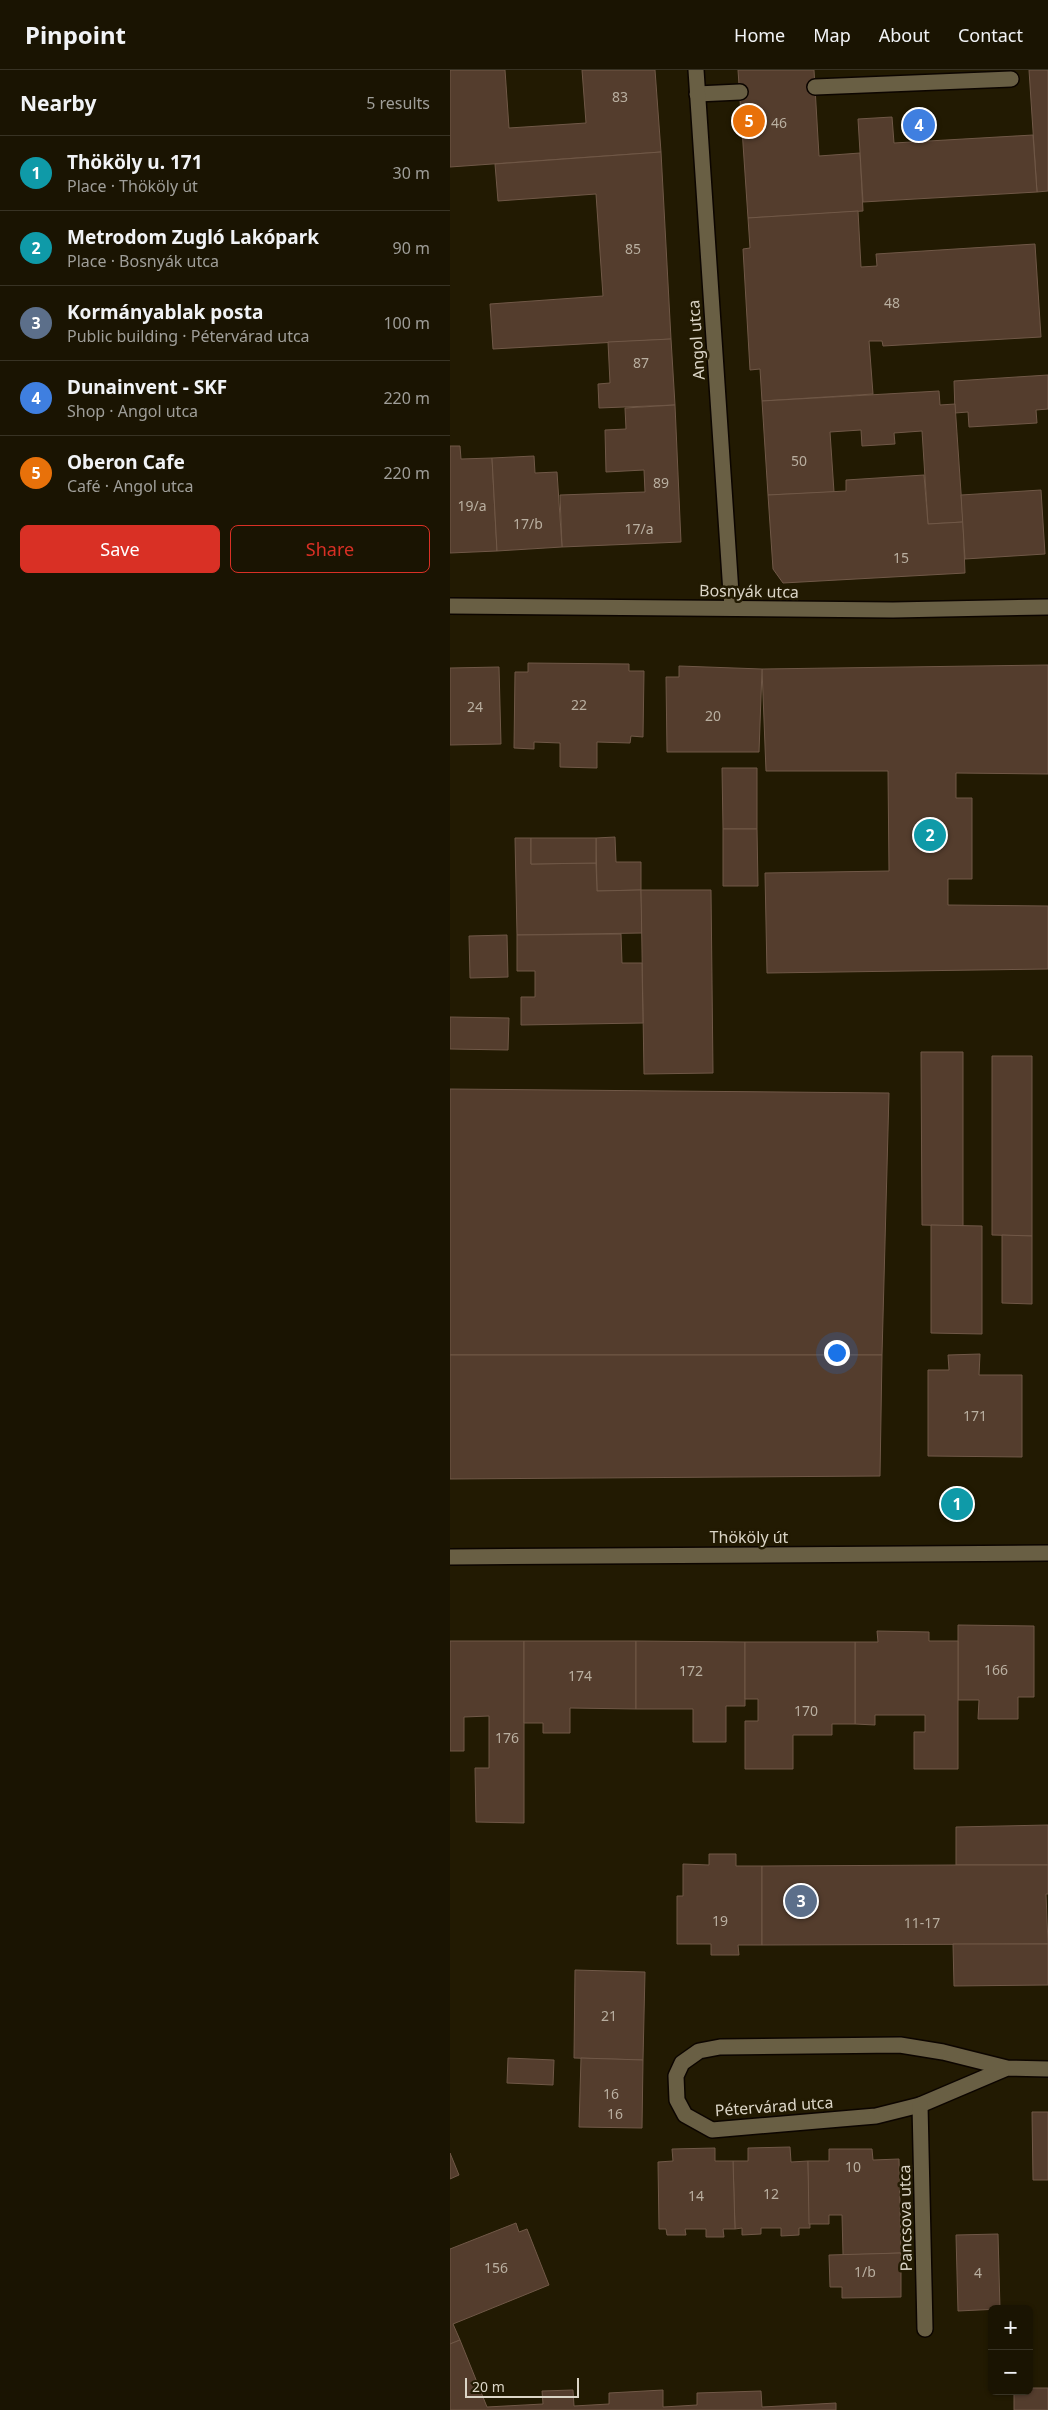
<!DOCTYPE html>
<meta charset="utf-8">
<style>
:root{--surface:#1a1402;--page:#272111;--text:#f1f3f6;--muted:#9f9e99;--line:#383324;--accent:#d93025}
body{margin:0;font-family:"Noto Sans",sans-serif;background:var(--page);color:var(--text)}
.controls{position:absolute;right:15px;bottom:15px;display:grid;overflow:hidden;border-radius:8px;box-shadow:0 1px 4px #0004}
.controls button{width:45px;height:45px;display:grid;place-items:center;padding:0;border:0;border-bottom:1px solid var(--line);background:var(--surface);color:var(--text);font:25px sans-serif}
.scale{position:absolute;left:15px;bottom:12px;width:114px;box-sizing:border-box;padding-left:5px;border:2px solid #dbd5c7;border-top:0;font-size:14px;line-height:18px;white-space:nowrap;color:#dbd5c7;-webkit-text-stroke:4px #221a02;paint-order:stroke}
.you{position:absolute;left:386px;top:1282px;width:18px;height:18px;margin:-12px;border:4px solid #fff;border-radius:50%;background:#1a73e8;box-shadow:0 0 0 8px #1a73e833}
.badge{display:grid;place-items:center;width:32px;height:32px;border-radius:50%;background:var(--accent);color:#fff;font-size:16px;font-weight:700}
.pin{position:absolute;translate:-50% -50%;border:2px solid #fff;box-shadow:0 1px 5px #0006}
.list{margin:0;padding:0;list-style:none}
h2{display:flex;justify-content:space-between;align-items:center;height:65px;margin:0;padding:0 20px;font-size:21px}
h2 small{font-size:16px;font-weight:400;color:var(--muted)}
.list li{display:grid;grid-template-columns:32px 1fr auto;gap:15px;align-items:center;box-sizing:border-box;height:75px;padding:0 20px;border-top:1px solid var(--line)}
.list b{display:block;font-size:19px;white-space:nowrap}
.list p{margin:0;font-size:16px;white-space:nowrap;color:var(--muted)}
.list em{font-size:16px;font-style:normal;color:var(--muted)}
.actions{display:flex;gap:10px;padding:15px 20px}
.actions a{flex:1;padding:11px 0;border:1px solid var(--accent);border-radius:8px;text-align:center;font-size:18px;color:var(--accent)}
.actions .main{background:var(--accent);color:#fff}
.map{position:relative;flex:none;width:598px;height:2340px;overflow:hidden}
header{display:flex;align-items:center;gap:30px;box-sizing:border-box;height:70px;padding:0 25px;background:var(--surface);border-bottom:1px solid var(--line)}
header strong{font-size:24px}
nav{display:flex;gap:28px;margin-inline-start:auto;font-size:18px}
main{display:flex}
aside{flex:1;background:var(--surface)}
.map>svg:first-child{display:block}
.building{fill:#543d2d;stroke:#705847}
.lines{fill:none;stroke-linecap:round;stroke-linejoin:round}
.lane-casing{stroke:#0c0500;stroke-width:18}
.street-casing{stroke:#0c0500;stroke-width:18}
.secondary-casing{stroke:#0c0500;stroke-width:18}
.lane{stroke:#695f44;stroke-width:15}
.street{stroke:#695f44;stroke-width:15}
.secondary{stroke:#695f44;stroke-width:15}
.labels{text-anchor:middle;dominant-baseline:central;stroke-width:5;stroke-linejoin:round;paint-order:stroke}
.number-label{font-size:14px;fill:#b9afa0}
.street-label{font-size:16px;fill:#dbd5c7;stroke:#221a02}
</style>
<header>
<strong>Pinpoint</strong>
<nav><a>Home</a><a>Map</a><a>About</a><a>Contact</a></nav>
</header>
<main>
<aside>
<h2>Nearby<small>5 results</small></h2>
<ul class="list">
<li><span class="badge" style="background:#0f9aa8">1</span><div><b>Thököly u. 171</b><p>Place · Thököly út</p></div><em>30 m</em></li>
<li><span class="badge" style="background:#0f9aa8">2</span><div><b>Metrodom Zugló Lakópark</b><p>Place · Bosnyák utca</p></div><em>90 m</em></li>
<li><span class="badge" style="background:#5c6f8a">3</span><div><b>Kormányablak posta</b><p>Public building · Pétervárad utca</p></div><em>100 m</em></li>
<li><span class="badge" style="background:#3f7fe0">4</span><div><b>Dunainvent - SKF</b><p>Shop · Angol utca</p></div><em>220 m</em></li>
<li><span class="badge" style="background:#e8710a">5</span><div><b>Oberon Cafe</b><p>Café · Angol utca</p></div><em>220 m</em></li>
</ul>
<div class="actions"><a class="main">Save</a><a>Share</a></div>
</aside>
<div class="map">
<svg width="598" height="2340" viewBox="0 0 598 2340">
<rect width="100%" height="100%" fill="#221a02"/>
<g class="building">
<path d="M 0,0 L 55,0 L 59,58 L 136,53 L 132,0 L 205,0 L 211,82 L 0,97 Z"/>
<path d="M 288,0 L 364,0 L 369,86 L 410,83 L 413,141 L 298,148 Z"/>
<path d="M 579,0 L 598,0 L 598,121 L 587,122 Z"/>
<path d="M 442,47 L 444,73 L 583,65 L 587,122 L 413,132 L 408,49 Z"/>
<path d="M 211,82 L 221,269 L 43,279 L 40,234 L 153,226 L 146,124 L 48,131 L 45,94 Z"/>
<path d="M 408,141 L 411,197 L 427,196 L 426,184 L 585,174 L 591,267 L 433,276 L 432,271 L 419,271 L 423,324 L 312,331 L 310,299 L 300,300 L 293,179 L 300,178 L 298,148 Z"/>
<path d="M 221,269 L 225,335 L 149,338 L 148,314 L 160,313 L 158,272 Z"/>
<path d="M 598,305 L 598,339 L 586,340 L 587,353 L 519,357 L 518,342 L 505,343 L 504,311 Z"/>
<path d="M 489,321 L 490,335 L 505,334 L 513,452 L 478,454 L 472,361 L 444,363 L 445,374 L 412,376 L 411,360 L 380,362 L 384,422 L 318,425 L 312,331 Z"/>
<path d="M 225,335 L 231,472 L 112,477 L 110,425 L 195,422 L 194,400 L 156,402 L 155,360 L 176,359 L 175,338 Z"/>
<path d="M 0,376 L 10,376 L 11,389 L 42,388 L 47,481 L 0,483 Z"/>
<path d="M 84,386 L 85,403 L 107,402 L 112,477 L 47,481 L 42,388 Z"/>
<path d="M 474,405 L 478,454 L 513,452 L 515,503 L 333,513 L 323,499 L 318,425 L 396,421 L 396,410 Z"/>
<path d="M 591,420 L 595,484 L 515,489 L 511,425 Z"/>
<path d="M 78,593 L 179,594 L 179,601 L 194,601 L 193,667 L 181,666 L 180,673 L 147,672 L 147,698 L 110,697 L 110,673 L 84,672 L 84,679 L 64,678 L 65,602 L 78,602 Z"/>
<path d="M 598,595 L 598,704 L 506,703 L 506,728 L 522,728 L 522,809 L 498,809 L 498,835 L 598,836 L 598,899 L 317,903 L 315,803 L 439,801 L 438,701 L 316,701 L 312,599 Z"/>
<path d="M 229,596 L 312,599 L 309,682 L 217,682 L 216,607 L 229,607 Z"/>
<path d="M 49,597 L 51,674 L 0,675 L 0,598 Z"/>
<path d="M 272,698 L 307,698 L 307,759 L 273,759 Z"/>
<path d="M 273,759 L 307,759 L 308,816 L 273,816 Z"/>
<path d="M 165,767 L 166,792 L 191,792 L 191,820 L 147,821 L 146,768 Z"/>
<path d="M 65,768 L 81,768 L 81,794 L 146,793 L 147,821 L 191,820 L 192,863 L 67,865 Z"/>
<path d="M 81,768 L 146,768 L 146,793 L 81,794 Z"/>
<path d="M 191,820 L 261,820 L 263,1003 L 194,1004 Z"/>
<path d="M 171,864 L 172,893 L 192,893 L 193,953 L 71,955 L 71,927 L 85,927 L 85,901 L 67,901 L 67,865 Z"/>
<path d="M 57,865 L 58,907 L 20,908 L 19,866 Z"/>
<path d="M 0,947 L 59,948 L 58,980 L 0,979 Z"/>
<path d="M 471,982 L 513,982 L 513,1156 L 472,1155 Z"/>
<path d="M 542,986 L 582,986 L 582,1166 L 542,1165 Z"/>
<path d="M 0,1019 L 439,1023 L 432,1285 L 0,1285 Z"/>
<path d="M 481,1155 L 532,1156 L 532,1264 L 481,1263 Z"/>
<path d="M 552,1165 L 582,1166 L 582,1234 L 552,1233 Z"/>
<path d="M 530,1284 L 529,1305 L 572,1305 L 572,1387 L 478,1386 L 478,1300 L 499,1300 L 498,1285 Z"/>
<path d="M 0,1285 L 432,1285 L 430,1406 L 0,1409 Z"/>
<path d="M 508,1555 L 584,1556 L 584,1627 L 568,1627 L 568,1649 L 528,1649 L 529,1630 L 508,1630 Z"/>
<path d="M 427,1561 L 479,1562 L 479,1571 L 508,1571 L 508,1699 L 464,1699 L 464,1662 L 475,1662 L 475,1645 L 425,1645 L 425,1655 L 405,1654 L 405,1572 L 428,1572 Z"/>
<path d="M 0,1571 L 74,1571 L 74,1753 L 26,1752 L 25,1698 L 39,1698 L 39,1646 L 14,1647 L 14,1681 L 0,1681 Z"/>
<path d="M 74,1571 L 186,1571 L 186,1639 L 120,1638 L 120,1663 L 93,1663 L 93,1653 L 74,1653 Z"/>
<path d="M 186,1571 L 295,1572 L 295,1636 L 276,1636 L 276,1672 L 243,1672 L 243,1639 L 186,1639 Z"/>
<path d="M 295,1572 L 405,1572 L 405,1654 L 382,1654 L 382,1665 L 343,1665 L 343,1699 L 295,1699 L 295,1651 L 308,1651 L 308,1629 L 295,1629 Z"/>
<path d="M 598,1755 L 598,1795 L 506,1795 L 506,1757 Z"/>
<path d="M 259,1784 L 286,1784 L 286,1796 L 312,1796 L 312,1875 L 288,1875 L 289,1885 L 261,1885 L 261,1874 L 227,1874 L 227,1826 L 233,1826 L 233,1794 L 259,1795 Z"/>
<path d="M 506,1795 L 598,1795 L 598,1824 L 596,1824 L 598,1874 L 312,1875 L 312,1796 Z"/>
<path d="M 503,1874 L 598,1874 L 598,1915 L 504,1916 Z"/>
<path d="M 125,1900 L 195,1902 L 193,1990 L 124,1988 Z"/>
<path d="M 58,1988 L 104,1990 L 103,2015 L 57,2013 Z"/>
<path d="M 131,1988 L 193,1990 L 192,2058 L 129,2057 Z"/>
<path d="M 582,2042 L 598,2042 L 598,2110 L 583,2110 Z"/>
<path d="M 340,2077 L 341,2092 L 358,2091 L 360,2158 L 349,2158 L 349,2165 L 331,2166 L 331,2158 L 311,2158 L 311,2164 L 292,2165 L 292,2158 L 285,2159 L 283,2091 L 298,2091 L 298,2078 Z"/>
<path d="M 265,2078 L 265,2091 L 283,2091 L 285,2159 L 273,2159 L 274,2167 L 256,2167 L 256,2159 L 235,2159 L 236,2165 L 217,2165 L 216,2159 L 209,2159 L 208,2092 L 223,2091 L 222,2079 Z"/>
<path d="M 379,2079 L 422,2079 L 423,2090 L 449,2089 L 451,2183 L 393,2185 L 392,2145 L 379,2145 L 379,2154 L 359,2154 L 358,2091 L 379,2091 Z"/>
<path d="M 0,2083 L 9,2105 L 0,2109 Z"/>
<path d="M 66,2153 L 69,2162 L 77,2159 L 99,2215 L 3,2254 L 10,2270 L 0,2274 L 0,2179 Z"/>
<path d="M 548,2164 L 550,2239 L 508,2241 L 506,2165 Z"/>
<path d="M 451,2183 L 451,2227 L 392,2228 L 392,2217 L 380,2217 L 379,2185 Z"/>
<path d="M 10,2270 L 37,2337 L 93,2334 L 92,2321 L 123,2320 L 124,2336 L 159,2334 L 159,2323 L 213,2320 L 213,2337 L 247,2335 L 247,2323 L 311,2321 L 312,2337 L 386,2333 L 386,2340 L 0,2340 L 0,2274 Z"/>
<path d="M 579,2318 L 598,2318 L 598,2340 L 564,2340 L 564,2321 L 579,2321 Z"/>
</g>
<g class="lines">
<g class="lane-casing">
<g id="lane">
<path d="M 365,17 L 561,9"/>
<path d="M 247,24 L 290,22"/>
</g>
</g>
<g class="street-casing">
<g id="street">
<path d="M 246,0 L 282,538"/>
<path d="M 0,536 L 443,540 L 598,537"/>
<path d="M 557,1998 L 470,2035 L 426,2046 L 262,2060 L 235,2045 L 227,2030 L 226,2006 L 232,1993 L 249,1981 L 270,1977 L 450,1975 L 493,1982 L 557,1998 L 598,1999"/>
<path d="M 470,2035 L 475,2259"/>
</g>
</g>
<g class="secondary-casing">
<path id="secondary" d="M 0,1487 L 598,1483"/>
</g>
<use href="#lane" class="lane"/>
<use href="#street" class="street"/>
<use href="#secondary" class="secondary"/>
</g>
<g class="labels">
<g class="number-label">
<text x="170" y="26">83</text>
<text x="329" y="52">46</text>
<text x="183" y="178">85</text>
<text x="442" y="232">48</text>
<text x="191" y="292">87</text>
<text x="349" y="390">50</text>
<text x="211" y="412">89</text>
<text x="22" y="435">19/a</text>
<text x="78" y="453">17/b</text>
<text x="189" y="458">17/a</text>
<text x="451" y="487">15</text>
<text x="129" y="634">22</text>
<text x="25" y="636">24</text>
<text x="263" y="645">20</text>
<text x="525" y="1345">171</text>
<text x="546" y="1599">166</text>
<text x="241" y="1600">172</text>
<text x="130" y="1605">174</text>
<text x="356" y="1640">170</text>
<text x="57" y="1667">176</text>
<text x="270" y="1850">19</text>
<text x="472" y="1852">11-17</text>
<text x="159" y="1945">21</text>
<text x="161" y="2023">16</text>
<text x="165" y="2043">16</text>
<text x="403" y="2096">10</text>
<text x="321" y="2123">12</text>
<text x="246" y="2125">14</text>
<text x="46" y="2197">156</text>
<text x="415" y="2201">1/b</text>
<text x="528" y="2202">4</text>
</g>
<g class="street-label">
<text transform="translate(246 270) rotate(-94)">Angol utca</text>
<text transform="translate(299 521) rotate(1)">Bosnyák utca</text>
<text x="299" y="1467">Thököly út</text>
<text transform="translate(324 2036) rotate(-4)">Pétervárad utca</text>
<text transform="translate(455 2148) rotate(-91)">Pancsova utca</text>
</g>
</g>
</svg>
<div class="controls">
<button>+</button>
<button>−</button>
</div>
<div class="scale">20 m</div>
<div class="you"></div>
<div class="pin badge" style="left:507px;top:1434px;background:#0f9aa8">1</div>
<div class="pin badge" style="left:480px;top:765px;background:#0f9aa8">2</div>
<div class="pin badge" style="left:351px;top:1831px;background:#5c6f8a">3</div>
<div class="pin badge" style="left:469px;top:55px;background:#3f7fe0">4</div>
<div class="pin badge" style="left:299px;top:51px;background:#e8710a">5</div>
</div>
</main>
